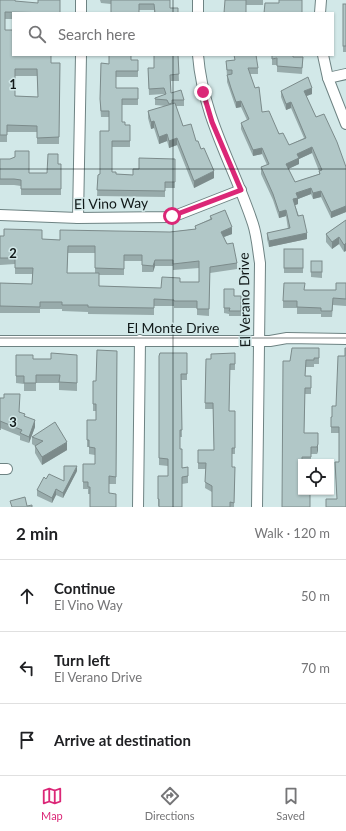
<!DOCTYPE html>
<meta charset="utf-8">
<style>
:root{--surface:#fff;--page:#f6f6f6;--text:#202124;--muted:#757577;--line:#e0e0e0;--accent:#db2777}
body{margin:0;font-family:Lato,sans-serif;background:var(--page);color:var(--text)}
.controls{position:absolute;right:12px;bottom:12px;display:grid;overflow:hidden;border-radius:0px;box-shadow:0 1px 3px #0004}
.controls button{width:36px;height:36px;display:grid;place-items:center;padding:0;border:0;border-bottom:1px solid var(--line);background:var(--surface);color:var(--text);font:20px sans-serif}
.stop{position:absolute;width:12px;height:12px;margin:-9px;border:3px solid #db2777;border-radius:50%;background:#fff}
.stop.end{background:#db2777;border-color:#fff;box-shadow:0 1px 4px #0008}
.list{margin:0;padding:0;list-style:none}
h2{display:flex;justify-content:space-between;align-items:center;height:52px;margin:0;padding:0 16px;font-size:17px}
h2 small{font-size:13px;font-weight:400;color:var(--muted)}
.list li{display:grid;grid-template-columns:26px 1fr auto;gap:12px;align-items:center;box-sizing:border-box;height:72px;padding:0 16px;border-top:1px solid var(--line)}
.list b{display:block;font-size:15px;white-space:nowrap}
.list p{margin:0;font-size:13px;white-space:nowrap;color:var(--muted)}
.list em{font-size:13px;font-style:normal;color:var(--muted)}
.icon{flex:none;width:22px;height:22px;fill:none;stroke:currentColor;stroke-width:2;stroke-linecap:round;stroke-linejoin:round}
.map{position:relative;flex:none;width:346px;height:507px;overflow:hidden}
.search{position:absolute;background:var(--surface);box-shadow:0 1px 3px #0004;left:12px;right:12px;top:12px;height:44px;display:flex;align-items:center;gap:10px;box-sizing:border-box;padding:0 14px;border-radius:0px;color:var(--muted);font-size:15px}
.sheet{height:268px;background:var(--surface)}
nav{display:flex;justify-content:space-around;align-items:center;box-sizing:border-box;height:56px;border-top:1px solid var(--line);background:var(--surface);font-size:11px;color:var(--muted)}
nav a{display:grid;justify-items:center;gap:2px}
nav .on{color:var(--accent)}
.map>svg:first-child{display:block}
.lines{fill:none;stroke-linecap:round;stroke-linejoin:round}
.minor-casing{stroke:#6e8383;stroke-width:12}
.minor{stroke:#fff;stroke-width:10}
.wall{fill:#98abab;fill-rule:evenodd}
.shaded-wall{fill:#7c8b8b}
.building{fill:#b1c7c7;stroke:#7c8b8b;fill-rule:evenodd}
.route{stroke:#db2777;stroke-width:5}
.grid{fill:none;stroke:#111919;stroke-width:1;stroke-opacity:0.55}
.labels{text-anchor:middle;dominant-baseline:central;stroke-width:3;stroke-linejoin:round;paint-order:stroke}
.street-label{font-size:14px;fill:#111919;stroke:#d2e8e8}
.grid-label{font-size:13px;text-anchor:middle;font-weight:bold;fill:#111919;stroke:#d2e8e8;stroke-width:3;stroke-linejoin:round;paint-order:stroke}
</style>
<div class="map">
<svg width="346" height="507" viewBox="0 0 346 507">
<rect width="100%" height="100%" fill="#d2e8e8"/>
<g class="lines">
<g class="minor-casing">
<g id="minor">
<path d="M 81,13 L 81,0"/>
<path d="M 198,13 L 198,0"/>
<path d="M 320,13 L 321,0"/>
<path d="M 198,55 C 203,118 234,166 253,224 C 257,236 258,251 260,263 L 257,507"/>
<path d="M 323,55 L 328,78 L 346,124"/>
<path d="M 328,78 L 346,74"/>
<path d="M 0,215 L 78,218 L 172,217 L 241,190"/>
<path d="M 78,218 L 81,55"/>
<path d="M 0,341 L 270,341 L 287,338 L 346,339"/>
<path d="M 0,469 L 7,469"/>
<path d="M 138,507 L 140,340"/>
</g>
</g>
<use href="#minor" class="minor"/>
</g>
<g class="wall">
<path d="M 0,0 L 15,1 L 60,13 L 13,13 L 13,19 L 5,19 L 5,30 L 51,63 L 60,63 L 59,144 L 37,144 L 37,132 L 7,132 L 7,142 L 0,142 ZM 15,76 L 37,76 L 38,97 L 15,96 Z"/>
<path d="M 100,0 L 170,0 L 170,8 L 178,13 L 154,13 L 154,10 L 139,10 L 111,4 L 101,3 Z"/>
<path d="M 225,0 L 263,0 L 263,5 L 246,5 Z"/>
<rect x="343" y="4" width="3" height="48"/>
<path d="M 178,55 L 179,81 L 171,81 L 171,93 L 184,100 L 184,106 L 176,106 L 183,126 L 196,141 L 214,178 L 194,188 L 177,145 L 169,148 L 167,141 L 159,144 L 154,128 L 151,129 L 148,118 L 148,111 L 166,106 L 155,105 L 155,98 L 164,95 L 164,94 L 149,95 L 148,68 L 154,68 Z"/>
<path d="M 293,57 L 303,57 L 302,74 L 277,72 L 277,65 L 272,65 L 272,59 Z"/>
<path d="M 131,60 L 138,60 L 138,77 L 116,77 L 116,88 L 138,88 L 138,105 L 122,105 L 122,122 L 125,125 L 130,125 L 130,147 L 112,147 L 112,172 L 116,174 L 133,175 L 139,169 L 175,159 L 175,188 L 165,188 L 165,197 L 97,196 L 98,175 L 100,174 L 109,131 L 109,117 L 101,117 L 100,105 L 101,63 L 109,64 Z"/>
<path d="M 234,60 L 258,68 L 258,74 L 250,74 L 262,112 L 289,145 L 304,138 L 291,108 L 286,110 L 281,97 L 281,91 L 312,94 L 306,96 L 316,117 L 346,167 L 346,212 L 331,218 L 321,197 L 313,199 L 311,194 L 298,199 L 298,204 L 295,205 L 307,239 L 269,247 L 267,239 L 267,233 L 288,229 L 286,216 L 279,218 L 273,200 L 261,174 L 261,167 L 267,165 L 262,154 L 253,156 L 241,129 L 241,123 L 247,120 L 241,107 L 236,108 L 227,82 L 227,77 L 226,61 ZM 312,153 L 319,171 L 319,174 L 295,182 L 288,169 L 299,164 L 299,159 Z"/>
<path d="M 0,159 L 29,173 L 47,173 L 58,164 L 61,164 L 61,195 L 21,195 L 21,186 L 14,185 L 0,185 Z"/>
<path d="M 210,216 L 232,234 L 224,237 L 227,244 L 237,263 L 237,269 L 210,273 L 209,316 L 197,315 L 197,308 L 174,308 L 174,306 L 154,306 L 154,315 L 88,314 L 88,312 L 62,311 L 62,309 L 40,309 L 40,313 L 0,313 L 0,283 L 32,284 L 32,274 L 15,274 L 15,264 L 0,265 L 0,236 L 42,239 L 60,240 L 170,232 L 195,229 L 195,226 L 210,219 ZM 68,253 L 95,253 L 95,273 L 67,273 ZM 124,261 L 142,261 L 142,272 L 153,272 L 155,266 L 173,266 L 173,270 L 199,268 L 199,282 L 180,282 L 161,288 L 99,286 L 99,275 L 124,275 Z"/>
<path d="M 346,220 L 344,252 L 339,244 L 332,249 L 326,242 L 326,234 Z"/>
<rect x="284" y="249" width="19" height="24"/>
<path d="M 322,261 L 322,278 L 311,277 L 311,272 Z"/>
<path d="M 346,283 L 346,306 L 333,305 L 332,317 L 321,317 L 321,314 L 297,314 L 297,308 L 283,308 L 283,301 L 305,290 L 336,290 Z"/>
<path d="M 234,296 L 241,296 L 241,316 L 229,316 L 229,314 L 224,313 L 224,308 Z"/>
<path d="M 319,348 L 319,364 L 314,364 L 314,367 L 306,367 L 305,376 L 311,376 L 311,394 L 305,394 L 304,433 L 318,433 L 318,450 L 317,454 L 311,454 L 311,462 L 301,462 L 282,507 L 290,361 Z"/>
<path d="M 117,351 L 116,484 L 109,484 L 90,494 L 88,494 L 88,489 L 83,489 L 83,464 L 95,464 L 95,455 L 89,454 L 89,447 L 87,447 L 87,420 L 96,420 L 96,411 L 93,411 L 93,404 L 96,381 Z"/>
<path d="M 187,353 L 187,380 L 181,380 L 182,437 L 180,437 L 180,449 L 182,468 L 188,467 L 188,483 L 182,484 L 159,506 L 158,506 L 158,476 L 168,476 L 168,466 L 159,465 L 159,356 Z"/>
<path d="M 235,353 L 235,370 L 230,370 L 229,411 L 235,411 L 235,454 L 232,454 L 232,467 L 235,467 L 234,507 L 212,507 L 212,492 L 205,488 L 206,469 L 198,469 L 198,450 L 214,450 L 213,409 L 205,409 L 206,359 L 211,359 Z"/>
<path d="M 16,355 L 33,359 L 51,359 L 77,355 L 77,391 L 59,390 L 59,383 L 36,383 L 36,391 L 24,391 L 24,384 L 16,383 Z"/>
<path d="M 345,356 L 346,507 L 337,499 L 335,462 L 339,462 L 339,433 L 331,433 L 331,417 L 332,417 L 336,406 Z"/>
<path d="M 0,398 L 20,412 L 35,427 L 29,443 L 20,440 L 20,436 L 0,428 L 0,437 Z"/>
<path d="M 32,437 L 67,450 L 42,465 L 35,453 L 35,446 L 32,444 Z"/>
<path d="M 77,471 L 63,498 L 56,495 L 52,503 L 37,496 L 37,490 L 46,479 L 64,481 Z"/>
</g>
<g class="shaded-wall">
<path d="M 312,88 L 312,94 L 304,97 L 304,91 Z"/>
<path d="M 241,101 L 241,107 L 236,108 L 236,102 Z"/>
<path d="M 291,102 L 291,108 L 286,110 L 286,104 Z"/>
<path d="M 154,121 L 154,128 L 151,129 L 151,122 Z"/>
<path d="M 167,134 L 167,141 L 159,144 L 159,137 Z"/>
<path d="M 177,138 L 177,145 L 169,148 L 169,141 Z"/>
<path d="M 312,147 L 312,153 L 299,159 L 299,164 L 286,170 L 286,164 L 297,154 Z"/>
<path d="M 262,148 L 262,154 L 253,156 L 253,150 Z"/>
<path d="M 214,171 L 214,178 L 194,188 L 194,181 Z"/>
<path d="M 311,188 L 311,194 L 298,199 L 298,204 L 293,206 L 293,199 L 296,193 Z"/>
<path d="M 321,191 L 321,197 L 313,199 L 313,193 Z"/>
<path d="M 346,206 L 346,212 L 331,218 L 331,212 Z"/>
<path d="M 286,210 L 286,216 L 279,218 L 279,212 Z"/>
<path d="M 232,227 L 232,234 L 221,238 L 221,232 Z"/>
<path d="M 307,233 L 307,239 L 269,247 L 269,241 Z"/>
<path d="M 339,237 L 339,244 L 332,249 L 332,242 Z"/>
<path d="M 346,243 L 346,251 L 344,252 L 344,245 Z"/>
<path d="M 155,260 L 155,266 L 153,272 L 153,266 Z"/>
<path d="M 35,420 L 35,427 L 29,443 L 29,437 Z"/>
<path d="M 67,442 L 67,450 L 42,465 L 42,457 Z"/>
<path d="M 318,444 L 318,450 L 317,454 L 317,447 Z"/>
<path d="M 77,466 L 77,471 L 63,498 L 63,493 Z"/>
<path d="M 56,489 L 56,495 L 52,503 L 52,498 Z"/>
</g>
<g class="building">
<path d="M 0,0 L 15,0 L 15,1 L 38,3 L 38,0 L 60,0 L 60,13 L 5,12 L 5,30 L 13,30 L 13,55 L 51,55 L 51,63 L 60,63 L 59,137 L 37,138 L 37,126 L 7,125 L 7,135 L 0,135 ZM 15,69 L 37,69 L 38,97 L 15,96 Z"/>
<path d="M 111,0 L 170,0 L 170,8 L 178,8 L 178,13 L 155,13 L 154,4 L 139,4 L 139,13 L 111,13 Z"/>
<path d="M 225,0 L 246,0 L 246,13 L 224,13 Z"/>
<path d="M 279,0 L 302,0 L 302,13 L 264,13 L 265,3 L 279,3 Z"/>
<rect x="343" y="4" width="3" height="42"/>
<path d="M 109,55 L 131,55 L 131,60 L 138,60 L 138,71 L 116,71 L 116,88 L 138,88 L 138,99 L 122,99 L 122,122 L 125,122 L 125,125 L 130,125 L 130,141 L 112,141 L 112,172 L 116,172 L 116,174 L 133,175 L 133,169 L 139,169 L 139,158 L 175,159 L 175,182 L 165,182 L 165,191 L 97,190 L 98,175 L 100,174 L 100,131 L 109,131 L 109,111 L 101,111 L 100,99 L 101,63 L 109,64 Z"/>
<path d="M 154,55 L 178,55 L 179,74 L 170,75 L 171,93 L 181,90 L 184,100 L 172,100 L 172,103 L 169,104 L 167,100 L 155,99 L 155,98 L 166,94 L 164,88 L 149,89 L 148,68 L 154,68 Z"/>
<path d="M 234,55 L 256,55 L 258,68 L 248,68 L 255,88 L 259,87 L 262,112 L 269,111 L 279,134 L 283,133 L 289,145 L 306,138 L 291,102 L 286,104 L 281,91 L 308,77 L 312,88 L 304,91 L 316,117 L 324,114 L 337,142 L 346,167 L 346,206 L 331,212 L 321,191 L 313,193 L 311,188 L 296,193 L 298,198 L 293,199 L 298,216 L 303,215 L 307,233 L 269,241 L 267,233 L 290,228 L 286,210 L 279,212 L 273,194 L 261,167 L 269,164 L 262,148 L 253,150 L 241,123 L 249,119 L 241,101 L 236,102 L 231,88 L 227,75 L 232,74 L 232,70 L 227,70 L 226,61 L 235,60 ZM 312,147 L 322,170 L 319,171 L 320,174 L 295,182 L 286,164 L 299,158 L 297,154 Z"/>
<path d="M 272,55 L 293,55 L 293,57 L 303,57 L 302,68 L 277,66 L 277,58 L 272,59 Z"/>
<path d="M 175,103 L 183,126 L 191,124 L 196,141 L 198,141 L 201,149 L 204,148 L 214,171 L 194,181 L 177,138 L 169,141 L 167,134 L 159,137 L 154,121 L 151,122 L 148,111 Z"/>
<path d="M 15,151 L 29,151 L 29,173 L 47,173 L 48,154 L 58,154 L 58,164 L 61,164 L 61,189 L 21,189 L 21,180 L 14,179 L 0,179 L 0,159 L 10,159 L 15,157 Z"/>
<path d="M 225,210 L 232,227 L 221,232 L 227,244 L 233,243 L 237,263 L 210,267 L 209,309 L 197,309 L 197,301 L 174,301 L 174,300 L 154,299 L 154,308 L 88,307 L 88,305 L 62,305 L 62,302 L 40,302 L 40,307 L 0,306 L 0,283 L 32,284 L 33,268 L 15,268 L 15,258 L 0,258 L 0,236 L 4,236 L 4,229 L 42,230 L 42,239 L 60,240 L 60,230 L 170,232 L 196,229 L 195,226 L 212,219 L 210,216 ZM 68,246 L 95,246 L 95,268 L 124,269 L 124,255 L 142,255 L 142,265 L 153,266 L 155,260 L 173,260 L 173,264 L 199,261 L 199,282 L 180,282 L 180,278 L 162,277 L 161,288 L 99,286 L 99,273 L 67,273 Z"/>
<path d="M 346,220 L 346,243 L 344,245 L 339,237 L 332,242 L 326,234 Z"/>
<rect x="284" y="249" width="19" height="19"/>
<rect x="311" y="261" width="11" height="11"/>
<path d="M 284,283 L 305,283 L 304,290 L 336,290 L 336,283 L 346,283 L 346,299 L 333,298 L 332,311 L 321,311 L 321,308 L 297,307 L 297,301 L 283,301 Z"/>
<path d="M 224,289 L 234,289 L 234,296 L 241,296 L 241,311 L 229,311 L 230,308 L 224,308 Z"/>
<path d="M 292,348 L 319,348 L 319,358 L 314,358 L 314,360 L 306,360 L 305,376 L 311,376 L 311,388 L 305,388 L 304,433 L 318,433 L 318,444 L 317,447 L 311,447 L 311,457 L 302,457 L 302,462 L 301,462 L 301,492 L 310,492 L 310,507 L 282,507 L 283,361 L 290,361 Z"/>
<path d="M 345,348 L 346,348 L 346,507 L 326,507 L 326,499 L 337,499 L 335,462 L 339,462 L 339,427 L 331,427 L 331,417 L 332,417 L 332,406 L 336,406 L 338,356 L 345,356 Z"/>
<path d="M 97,350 L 117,351 L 116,477 L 109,476 L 109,493 L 116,494 L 116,507 L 90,507 L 90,487 L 88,487 L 88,482 L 83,482 L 83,464 L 95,464 L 95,448 L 89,447 L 89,440 L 87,440 L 87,420 L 96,420 L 96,404 L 93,404 L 93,381 L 96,381 Z"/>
<path d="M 51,353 L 77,355 L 77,383 L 59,382 L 60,375 L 36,375 L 36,383 L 24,383 L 24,376 L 16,376 L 16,355 L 33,355 L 33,359 L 51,359 Z"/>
<path d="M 160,353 L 187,353 L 187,374 L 181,374 L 182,430 L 180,430 L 180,449 L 182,449 L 182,468 L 188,467 L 188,476 L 182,477 L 182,507 L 159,507 L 159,499 L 158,499 L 158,476 L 168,476 L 168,459 L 159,458 L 159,356 Z"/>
<path d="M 235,353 L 235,364 L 230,364 L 229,411 L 235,411 L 235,448 L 232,448 L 232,467 L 235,467 L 234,503 L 230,502 L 230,507 L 212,507 L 212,486 L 205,482 L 206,463 L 198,463 L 198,450 L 214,450 L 213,403 L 205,403 L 206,359 L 211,359 L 211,354 Z"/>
<path d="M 4,394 L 20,394 L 19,412 L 25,414 L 24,416 L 35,420 L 29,437 L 20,433 L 22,430 L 0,421 L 0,430 L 0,398 L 4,398 Z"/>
<path d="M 55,422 L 67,442 L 42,457 L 35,446 L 43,441 L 32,437 Z"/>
<path d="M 64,466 L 77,466 L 63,493 L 56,489 L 52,498 L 37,490 L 44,477 L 46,479 L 49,474 L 64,481 Z"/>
<path d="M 25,497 L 27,506 L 32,505 L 32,507 L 12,507 L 10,501 Z"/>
</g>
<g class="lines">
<path class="route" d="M 172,216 L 241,190 L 212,122 L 203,92"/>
</g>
<path class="grid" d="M 173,0 L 173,13M 173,55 L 173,507M 0,169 L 346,169M 0,338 L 346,338"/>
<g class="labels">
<g class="street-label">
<text transform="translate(111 203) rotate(-1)">El Vino Way</text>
<text transform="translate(244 300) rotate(-91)">El Verano Drive</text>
<text x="173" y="327">El Monte Drive</text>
</g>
</g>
<g class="grid-label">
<text x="13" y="89">1</text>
<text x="13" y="258">2</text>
<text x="13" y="427">3</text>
</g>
</svg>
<div class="controls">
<button><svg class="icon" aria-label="locate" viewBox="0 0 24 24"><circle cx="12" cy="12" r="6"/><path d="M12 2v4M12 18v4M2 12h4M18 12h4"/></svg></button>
</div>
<div class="stop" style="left:172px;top:216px"></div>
<div class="stop end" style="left:203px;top:92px"></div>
<div class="search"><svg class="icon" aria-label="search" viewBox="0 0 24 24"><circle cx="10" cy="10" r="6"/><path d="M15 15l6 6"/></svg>Search here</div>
</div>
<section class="sheet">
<h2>2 min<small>Walk · 120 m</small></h2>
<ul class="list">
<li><svg class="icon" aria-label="ahead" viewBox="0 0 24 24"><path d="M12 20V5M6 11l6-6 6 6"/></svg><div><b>Continue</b><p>El Vino Way</p></div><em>50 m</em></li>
<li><svg class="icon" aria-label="left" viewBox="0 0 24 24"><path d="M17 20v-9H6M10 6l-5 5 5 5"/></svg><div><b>Turn left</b><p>El Verano Drive</p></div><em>70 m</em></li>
<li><svg class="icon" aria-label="arrive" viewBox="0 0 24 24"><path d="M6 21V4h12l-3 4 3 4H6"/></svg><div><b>Arrive at destination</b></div></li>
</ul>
</section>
<nav>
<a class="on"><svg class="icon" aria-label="map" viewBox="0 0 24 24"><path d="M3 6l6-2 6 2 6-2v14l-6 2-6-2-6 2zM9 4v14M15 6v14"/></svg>Map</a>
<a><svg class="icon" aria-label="directions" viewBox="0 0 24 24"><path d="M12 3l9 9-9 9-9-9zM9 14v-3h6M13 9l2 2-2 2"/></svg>Directions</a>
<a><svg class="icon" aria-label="saved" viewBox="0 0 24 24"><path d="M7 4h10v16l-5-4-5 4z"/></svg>Saved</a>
</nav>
